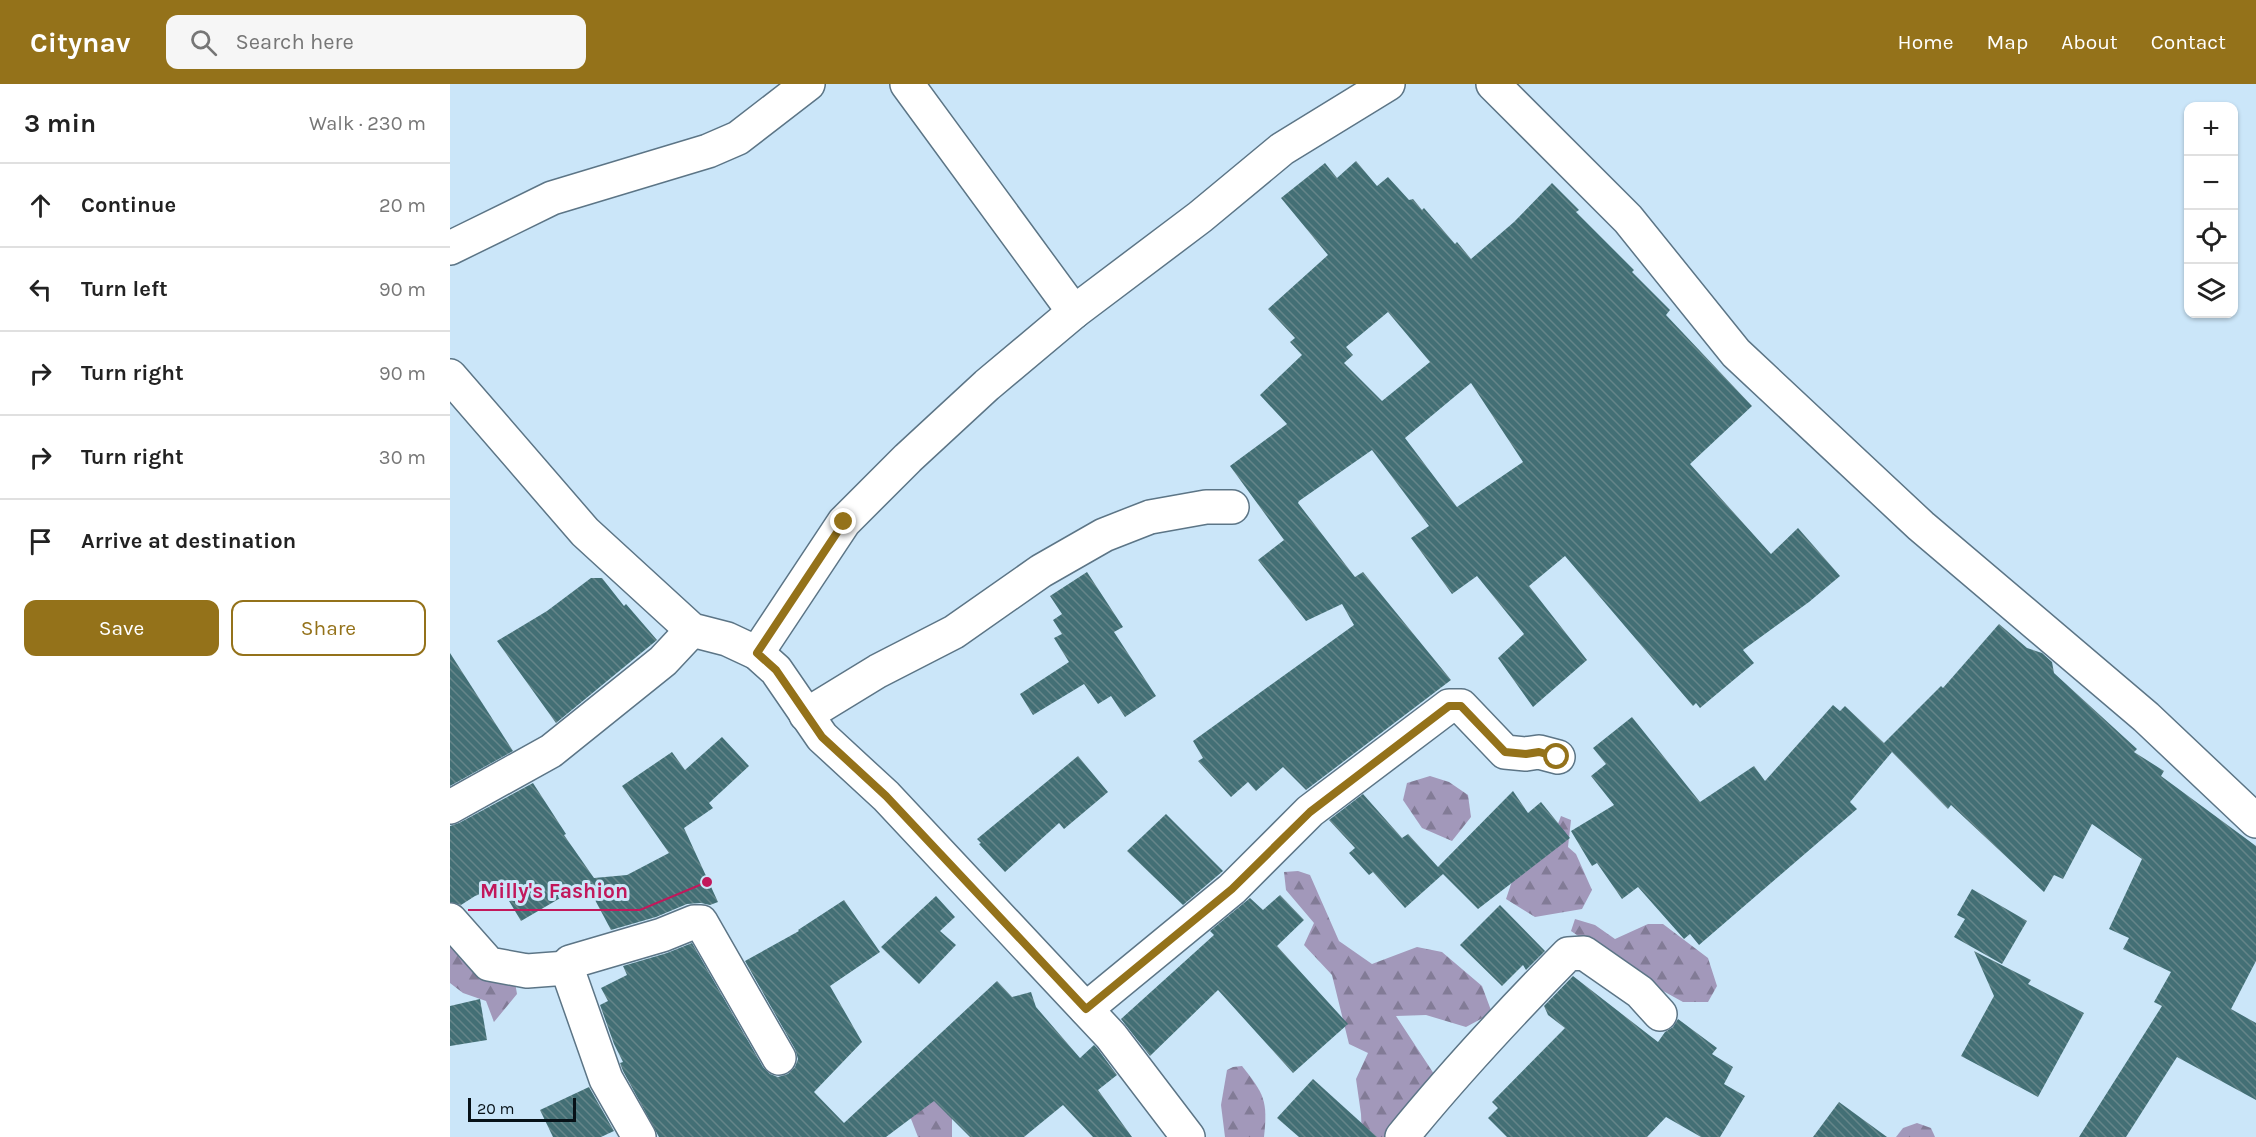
<!DOCTYPE html>
<meta charset="utf-8">
<style>
:root{--surface:#fff;--page:#f6f6f6;--text:#222;--muted:#767676;--line:#e0e0e0;--accent:#94721a}
body{margin:0;font-family:Karla,sans-serif;background:var(--page);color:var(--text)}
.controls{position:absolute;right:18px;top:18px;display:grid;overflow:hidden;border-radius:12px;box-shadow:0 2px 4px #0004}
.controls button{width:54px;height:54px;display:grid;place-items:center;padding:0;border:0;border-bottom:2px solid var(--line);background:var(--surface);color:var(--text);font:30px sans-serif}
.scale{position:absolute;left:18px;bottom:15px;width:108px;box-sizing:border-box;padding-left:6px;border:3px solid #071117;border-top:0;font-size:16px;line-height:21px;white-space:nowrap;color:#071117;-webkit-text-stroke:4px #cbe6f9;paint-order:stroke}
.stop{position:absolute;width:18px;height:18px;margin:-14px;border:4px solid #94721a;border-radius:50%;background:#fff}
.stop.end{background:#94721a;border-color:#fff;box-shadow:0 2px 6px #0008}
.list{margin:0;padding:0;list-style:none}
h2{display:flex;justify-content:space-between;align-items:center;height:78px;margin:0;padding:0 24px;font-size:26px}
h2 small{font-size:20px;font-weight:400;color:var(--muted)}
.list li{display:grid;grid-template-columns:39px 1fr auto;gap:18px;align-items:center;box-sizing:border-box;height:84px;padding:0 24px;border-top:2px solid var(--line)}
.list b{display:block;font-size:22px;white-space:nowrap}
.list em{font-size:20px;font-style:normal;color:var(--muted)}
.actions{display:flex;gap:12px;padding:18px 24px}
.actions a{flex:1;padding:14px 0;border:2px solid var(--accent);border-radius:12px;text-align:center;font-size:21px;color:var(--accent)}
.actions .main{background:var(--accent);color:#fff}
.icon{flex:none;width:33px;height:33px;fill:none;stroke:currentColor;stroke-width:2;stroke-linecap:round;stroke-linejoin:round}
.map{position:relative;flex:none;width:1806px;height:1053px;overflow:hidden}
header{display:flex;align-items:center;gap:36px;box-sizing:border-box;height:84px;padding:0 30px;background:var(--accent);color:#fff}
header strong{font-size:28px}
nav{display:flex;gap:33px;margin-inline-start:auto;font-size:21px}
.search{width:420px;height:54px;background:var(--page);display:flex;align-items:center;gap:15px;box-sizing:border-box;padding:0 21px;border-radius:12px;color:var(--muted);font-size:22px}
main{display:flex}
aside{flex:1;background:var(--surface)}
.map>svg:first-child{display:block}
.forest{fill:url(#forest-firs)}
.building{fill:url(#building-back-hatch);fill-rule:evenodd}
.lines{fill:none;stroke-linecap:round;stroke-linejoin:round}
.minor-casing{stroke:#5c7586;stroke-width:36}
.minor{stroke:#fff;stroke-width:33}
.route{stroke:#94721a;stroke-width:8}
.leader{fill:none;stroke:#c2185b;stroke-width:2}
.callout-dot{fill:#c2185b;stroke:#cbe6f9;stroke-width:2}
.callout-label{font-size:21px;text-anchor:middle;font-weight:bold;fill:#c2185b;stroke:#cbe6f9;stroke-width:6;stroke-linejoin:round;paint-order:stroke}
</style>
<header>
<strong>Citynav</strong>
<div class="search"><svg class="icon" aria-label="search" viewBox="0 0 24 24"><circle cx="10" cy="10" r="6"/><path d="M15 15l6 6"/></svg>Search here</div>
<nav><a>Home</a><a>Map</a><a>About</a><a>Contact</a></nav>
</header>
<main>
<aside>
<h2>3 min<small>Walk · 230 m</small></h2>
<ul class="list">
<li><svg class="icon" aria-label="ahead" viewBox="0 0 24 24"><path d="M12 20V5M6 11l6-6 6 6"/></svg><div><b>Continue</b></div><em>20 m</em></li>
<li><svg class="icon" aria-label="left" viewBox="0 0 24 24"><path d="M17 20v-9H6M10 6l-5 5 5 5"/></svg><div><b>Turn left</b></div><em>90 m</em></li>
<li><svg class="icon" aria-label="right" viewBox="0 0 24 24"><path d="M7 20v-9h11M14 6l5 5-5 5"/></svg><div><b>Turn right</b></div><em>90 m</em></li>
<li><svg class="icon" aria-label="right" viewBox="0 0 24 24"><path d="M7 20v-9h11M14 6l5 5-5 5"/></svg><div><b>Turn right</b></div><em>30 m</em></li>
<li><svg class="icon" aria-label="arrive" viewBox="0 0 24 24"><path d="M6 21V4h12l-3 4 3 4H6"/></svg><div><b>Arrive at destination</b></div></li>
</ul>
<div class="actions"><a class="main">Save</a><a>Share</a></div>
</aside>
<div class="map">
<svg width="1806" height="1053" viewBox="0 0 1806 1053">
<defs>
<pattern id="forest-firs" width="22" height="20" patternUnits="userSpaceOnUse" patternTransform="scale(1.5)"><rect width="22" height="20" fill="#a298ba"/><path d="M5 1l3.5 6h-7zM16 11l3.5 6h-7z" fill="#827b96"/></pattern>
<pattern id="building-back-hatch" width="6" height="6" patternUnits="userSpaceOnUse" patternTransform="scale(1.5)"><rect width="6" height="6" fill="#436f75"/><path d="M-1 5l2 2M0 0l6 6M5-1l2 2" fill="none" stroke="#658589"/></pattern>
</defs>
<rect width="100%" height="100%" fill="#cbe6f9"/>
<g class="forest">
<path d="M 980,692 L 999,698 L 1018,711 L 1021,733 L 1002,757 L 972,744 L 953,716 L 957,699 Z"/>
<path d="M 1111,732 L 1121,736 L 1118,763 L 1126,770 L 1142,806 L 1132,825 L 1085,833 L 1056,815 L 1068,779 L 1103,753 Z"/>
<path d="M 848,787 L 860,791 L 889,857 L 922,880 L 967,863 L 992,868 L 1032,902 L 1042,929 L 1016,943 L 976,931 L 946,932 L 984,990 L 964,1053 L 912,1053 L 911,1030 L 906,995 L 918,969 L 899,960 L 882,891 L 854,861 L 864,839 L 836,806 L 834,788 Z"/>
<path d="M 1125,835 L 1145,841 L 1165,855 L 1198,840 L 1213,840 L 1258,874 L 1267,902 L 1258,918 L 1233,918 L 1186,892 L 1121,847 Z"/>
<path d="M 0,850 L 61,875 L 67,910 L 44,938 L 36,917 L 13,909 L 0,899 Z"/>
<path d="M 792,982 C 814,1010 818,1016 814,1053 L 775,1053 L 771,1021 L 777,986 L 783,983 Z"/>
<path d="M 469,1010 L 502,1024 L 502,1053 L 468,1053 L 458,1027 Z"/>
<path d="M 1467,1039 L 1481,1044 L 1485,1053 L 1446,1053 L 1453,1044 Z"/>
</g>
<g class="building">
<path d="M 906,77 L 927,102 L 938,93 L 959,116 L 963,115 L 972,126 L 974,124 L 1005,160 L 1007,158 L 1021,175 L 1064,138 L 1102,99 L 1129,126 L 1126,128 L 1184,186 L 1182,188 L 1220,226 L 1216,231 L 1302,322 L 1240,380 L 1321,470 L 1348,444 L 1390,492 L 1359,518 L 1293,566 L 1304,579 L 1250,624 L 1246,619 L 1243,622 L 1115,472 L 1079,502 L 1137,576 L 1083,623 L 1048,574 L 1074,550 L 1027,492 L 1002,510 L 961,454 L 979,442 L 922,366 L 849,417 L 848,419 L 905,493 L 913,488 L 1001,596 L 856,706 L 833,683 L 806,707 L 798,698 L 781,713 L 748,677 L 753,674 L 743,657 L 904,541 L 892,520 L 856,537 L 808,476 L 834,456 L 780,382 L 837,340 L 810,311 L 852,271 L 840,258 L 845,254 L 818,225 L 878,171 L 831,114 L 875,79 L 887,94 ZM 938,228 L 980,278 L 932,317 L 894,279 L 903,271 L 896,263 ZM 1021,299 L 1073,378 L 1007,423 L 955,354 Z"/>
<path d="M 637,488 L 673,543 L 664,548 L 706,612 L 675,633 L 661,612 L 648,620 L 634,600 L 583,631 L 570,610 L 619,578 L 604,554 L 612,550 L 603,536 L 612,530 L 600,512 Z"/>
<path d="M 141,494 L 152,494 L 174,522 L 176,520 L 207,556 L 106,639 L 47,557 L 97,527 Z"/>
<path d="M 1549,540 L 1577,564 L 1592,569 L 1602,578 L 1604,589 L 1687,665 L 1684,668 L 1714,687 L 1711,692 L 1806,762 L 1806,877 L 1781,925 L 1806,939 L 1806,1016 L 1727,973 L 1676,1053 L 1629,1053 L 1712,922 L 1704,918 L 1721,888 L 1673,865 L 1679,854 L 1659,845 L 1692,775 L 1642,740 L 1613,795 L 1604,791 L 1594,808 L 1501,721 L 1498,725 L 1442,668 L 1400,718 L 1407,725 L 1249,861 L 1240,850 L 1234,855 L 1188,803 L 1172,815 L 1147,779 L 1142,782 L 1121,747 L 1164,721 L 1141,692 L 1156,680 L 1143,664 L 1182,633 L 1250,718 L 1304,682 L 1315,697 L 1383,621 L 1390,627 L 1395,622 L 1434,659 L 1491,602 L 1493,604 Z"/>
<path d="M 0,569 L 63,667 L 0,702 Z"/>
<path d="M 272,653 L 299,682 L 259,719 L 263,724 L 234,744 L 268,818 L 260,821 L 251,819 L 237,820 L 206,833 L 161,846 L 136,799 L 71,837 L 50,802 L 25,812 L 11,821 L 0,818 L 0,742 L 9,739 L 83,699 L 116,750 L 114,751 L 144,794 L 177,791 L 219,769 L 172,702 L 222,668 L 235,686 Z"/>
<path d="M 628,672 L 658,708 L 614,745 L 609,739 L 555,788 L 529,760 L 531,759 L 527,755 Z"/>
<path d="M 1063,707 L 1078,729 L 1091,718 L 1120,754 L 1028,825 L 993,790 L 955,824 L 923,788 L 919,791 L 899,769 L 905,764 L 879,736 L 913,710 L 952,754 L 958,750 L 988,783 Z"/>
<path d="M 716,730 L 773,787 L 733,821 L 677,767 Z"/>
<path d="M 1522,805 L 1577,837 L 1552,880 L 1504,853 L 1515,835 L 1507,831 Z"/>
<path d="M 830,811 L 854,836 L 827,862 L 898,940 L 843,989 L 768,906 L 700,972 L 671,935 L 764,851 L 760,847 L 800,814 L 813,826 Z"/>
<path d="M 486,812 L 505,833 L 490,847 L 506,861 L 469,900 L 431,863 Z"/>
<path d="M 394,816 L 430,868 L 380,902 L 412,958 L 364,1008 L 394,1039 L 547,897 L 562,913 L 581,908 L 586,923 L 630,974 L 644,961 L 647,964 L 667,991 L 648,1006 L 682,1053 L 643,1053 L 613,1021 L 574,1053 L 520,1053 L 484,1017 L 436,1053 L 209,1053 L 173,987 L 170,979 L 173,978 L 164,960 L 150,921 L 158,917 L 151,904 L 177,891 L 173,882 L 217,869 L 242,859 L 313,983 L 320,990 L 328,993 L 338,990 L 345,983 L 348,975 L 345,965 L 295,877 L 349,847 L 348,846 Z"/>
<path d="M 1050,821 L 1095,867 L 1076,886 L 1073,881 L 1052,902 L 1010,861 Z"/>
<path d="M 1524,867 L 1581,896 L 1578,900 L 1634,929 L 1588,1013 L 1511,972 L 1544,912 Z"/>
<path d="M 1123,892 L 1208,958 L 1215,948 L 1223,943 L 1228,935 L 1267,964 L 1262,970 L 1283,983 L 1274,1000 L 1295,1012 L 1270,1053 L 1251,1053 L 1216,1033 L 1197,1053 L 1057,1053 L 1038,1034 L 1048,1024 L 1042,1018 L 1115,944 L 1098,931 L 1094,922 Z"/>
<path d="M 30,915 L 37,956 L 0,962 L 0,922 Z"/>
<path d="M 863,995 L 927,1053 L 849,1053 L 827,1034 Z"/>
<path d="M 139,1003 L 164,1047 L 151,1053 L 103,1053 L 90,1026 Z"/>
<path d="M 1389,1018 L 1437,1053 L 1363,1053 Z"/>
</g>
<g class="lines">
<g class="minor-casing">
<g id="minor">
<path d="M 457,0 L 624,228"/>
<path d="M 1043,0 L 1178,135 L 1286,269 L 1471,442 L 1696,633 L 1806,737"/>
<path d="M 0,164 L 102,114 L 258,67 L 288,54 L 358,0"/>
<path d="M 0,292 L 135,448 L 242,546 L 277,555 L 307,569 L 326,586 L 372,653 L 436,712 L 661,952 L 738,1053"/>
<path d="M 307,569 L 394,438 L 458,374 L 537,301 L 624,228 L 750,133 L 832,65 L 938,0"/>
<path d="M 356,631 L 428,587 L 504,548 L 591,487 L 654,451 L 700,433 L 756,423 L 782,423"/>
<path d="M 0,723 L 101,667 L 213,577 L 242,546"/>
<path d="M 0,836 L 39,880 L 77,887 L 117,884"/>
<path d="M 636,925 L 782,805 L 860,727 L 999,622 L 1011,622 L 1055,668 L 1076,670 L 1089,668 L 1108,673"/>
<path d="M 189,1053 L 156,995 L 117,884 L 120,878 L 212,851 L 244,838 L 251,838 L 329,974"/>
<path d="M 952,1053 C 1004,989 1060,929 1118,870 L 1134,869 L 1190,908 L 1210,930"/>
</g>
</g>
<use href="#minor" class="minor"/>
</g>
<g class="lines">
<path class="route" d="M 394,438 L 307,569 L 326,586 L 372,653 L 436,712 L 636,925 L 782,805 L 860,728 L 999,622 L 1011,622 L 1055,668 L 1076,670 L 1089,668 L 1107,673"/>
</g>
<path class="leader" d="M257 798L190 826H18"/>
<circle class="callout-dot" cx="257" cy="798" r="6"/>
<g class="callout-label">
<text x="104" y="814">Milly's Fashion</text>
</g>
</svg>
<div class="controls">
<button>+</button>
<button>−</button>
<button><svg class="icon" aria-label="locate" viewBox="0 0 24 24"><circle cx="12" cy="12" r="6"/><path d="M12 2v4M12 18v4M2 12h4M18 12h4"/></svg></button>
<button><svg class="icon" aria-label="layers" viewBox="0 0 24 24"><path d="M12 4l9 5-9 5-9-5zM3 14l9 5 9-5"/></svg></button>
</div>
<div class="scale">20 m</div>
<div class="stop" style="left:1107px;top:673px"></div>
<div class="stop end" style="left:394px;top:438px"></div>
</div>
</main>
